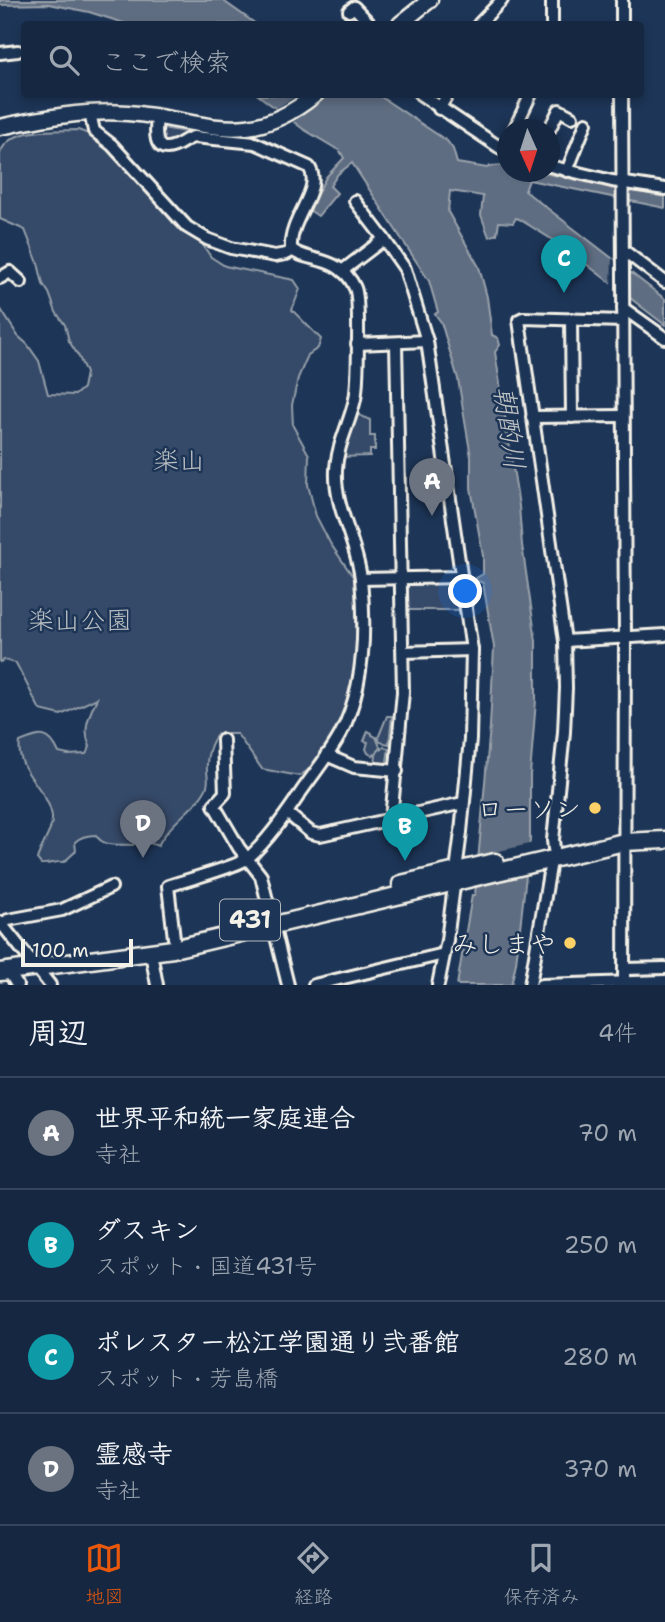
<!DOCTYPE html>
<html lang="ja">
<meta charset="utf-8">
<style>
:root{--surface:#162841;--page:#23344c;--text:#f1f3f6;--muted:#9ea6b1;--line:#35445a;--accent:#ea580c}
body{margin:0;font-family:"Shantell Sans","Klee One",sans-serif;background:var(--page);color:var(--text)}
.compass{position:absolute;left:497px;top:119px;width:63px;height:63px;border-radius:50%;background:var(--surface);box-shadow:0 4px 10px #0003;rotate:177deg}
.scale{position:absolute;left:21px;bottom:18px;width:112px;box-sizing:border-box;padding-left:7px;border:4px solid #f4f1e8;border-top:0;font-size:19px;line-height:24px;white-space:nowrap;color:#f4f1e8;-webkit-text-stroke:5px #1d3557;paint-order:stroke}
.you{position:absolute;left:466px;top:592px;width:24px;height:24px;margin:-18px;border:5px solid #fff;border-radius:50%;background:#1a73e8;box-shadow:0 0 0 10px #1a73e833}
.badge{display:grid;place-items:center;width:46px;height:46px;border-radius:50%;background:var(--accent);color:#fff;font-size:23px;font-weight:700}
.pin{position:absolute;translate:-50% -58px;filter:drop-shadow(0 2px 4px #0008)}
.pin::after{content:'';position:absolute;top:37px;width:24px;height:21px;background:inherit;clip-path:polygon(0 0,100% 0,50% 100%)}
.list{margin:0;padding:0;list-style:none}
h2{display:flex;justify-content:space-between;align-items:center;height:91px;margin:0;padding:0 28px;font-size:30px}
h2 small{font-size:23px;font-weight:400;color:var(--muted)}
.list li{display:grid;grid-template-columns:46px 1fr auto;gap:21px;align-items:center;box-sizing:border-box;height:112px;padding:0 28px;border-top:2px solid var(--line)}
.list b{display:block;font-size:26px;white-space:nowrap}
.list p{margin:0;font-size:23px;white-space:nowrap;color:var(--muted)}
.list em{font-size:23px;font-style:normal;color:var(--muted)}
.icon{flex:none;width:38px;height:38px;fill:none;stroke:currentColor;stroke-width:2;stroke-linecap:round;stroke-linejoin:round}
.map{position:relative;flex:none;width:665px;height:985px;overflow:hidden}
.search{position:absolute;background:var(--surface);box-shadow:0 4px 10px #0003;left:21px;right:21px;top:21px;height:77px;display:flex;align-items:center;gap:18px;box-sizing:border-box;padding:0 24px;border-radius:7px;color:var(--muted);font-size:26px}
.sheet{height:539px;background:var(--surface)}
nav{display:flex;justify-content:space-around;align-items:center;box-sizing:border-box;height:98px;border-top:2px solid var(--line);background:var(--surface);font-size:19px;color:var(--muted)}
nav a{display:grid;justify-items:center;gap:4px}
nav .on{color:var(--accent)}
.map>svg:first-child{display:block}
.green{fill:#354a67;stroke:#949ea8;stroke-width:2}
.water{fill:#5e6d82;stroke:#9aa2ab;stroke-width:2}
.pier{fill:#1d3557}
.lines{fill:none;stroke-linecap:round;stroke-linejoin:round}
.stream{stroke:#9aa2ab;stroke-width:2.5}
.minor-casing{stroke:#f4f1e8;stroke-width:16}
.major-casing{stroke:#f4f1e8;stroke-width:19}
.highway-casing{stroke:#f4f1e8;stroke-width:21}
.minor{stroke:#1d3557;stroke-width:10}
.major{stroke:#1d3557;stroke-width:14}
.highway{stroke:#1d3557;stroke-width:16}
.poi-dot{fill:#ffd166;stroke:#1d3557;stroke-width:2.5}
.labels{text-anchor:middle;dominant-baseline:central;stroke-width:5;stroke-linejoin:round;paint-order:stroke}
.shield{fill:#1d3557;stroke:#b4b9bc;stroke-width:2}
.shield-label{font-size:24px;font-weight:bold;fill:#f4f1e8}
.park-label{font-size:26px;fill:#bbbfc1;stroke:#1d3557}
.poi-label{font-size:26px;fill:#f4f1e8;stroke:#1d3557;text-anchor:end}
.water-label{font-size:28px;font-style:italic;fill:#c0c3c4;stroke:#1d3557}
</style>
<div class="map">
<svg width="665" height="985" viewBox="0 0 665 985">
<rect width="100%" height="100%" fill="#1d3557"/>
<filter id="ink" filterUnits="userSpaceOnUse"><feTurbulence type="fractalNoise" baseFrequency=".0143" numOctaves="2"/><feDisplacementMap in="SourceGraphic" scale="14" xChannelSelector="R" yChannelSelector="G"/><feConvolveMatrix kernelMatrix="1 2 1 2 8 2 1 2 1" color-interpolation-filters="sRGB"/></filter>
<g filter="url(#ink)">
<g class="green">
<path d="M 162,128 L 198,134 L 167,143 L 162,140 L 160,132 Z"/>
<path d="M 78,130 L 94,136 L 110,150 L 142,181 L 174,224 L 200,241 L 211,257 L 225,266 L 294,280 L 300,289 L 292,310 L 321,339 L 318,348 L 308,355 L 298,378 L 292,405 L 293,426 L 309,455 L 308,485 L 316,516 L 330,543 L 356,581 L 359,600 L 356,620 L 358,667 L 341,727 L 313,767 L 299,776 L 262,769 L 237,734 L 218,734 C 210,742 206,758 207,770 C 207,776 209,780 207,786 C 201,805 168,823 158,846 L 139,839 L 133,845 C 120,844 103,848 96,835 C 89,835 80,837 75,842 L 76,851 L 64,862 C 56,861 49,865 41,864 L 37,859 C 41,846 53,830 52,817 C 49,789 15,772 20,742 C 40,734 49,730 59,753 L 68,755 L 86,754 L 90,747 C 82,728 89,716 97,698 L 61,715 L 40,710 L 16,663 L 4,660 L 0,662 L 0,308 L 18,336 L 27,344 L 39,361 L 48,394 L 75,395 L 83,388 L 86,373 L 79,357 L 69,341 L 65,325 L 56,312 L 49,293 L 43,284 L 38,263 L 25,230 L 0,219 C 0,203 0,168 0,154 C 8,126 56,131 78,130 Z"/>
<path d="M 357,414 L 370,420 L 370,436 L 375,436 L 375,450 L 370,450 L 370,456 L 340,457 Z"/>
<path d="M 405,583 L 459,583 L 463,610 L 405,610 Z"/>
<path d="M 387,716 L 392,716 L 389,744 L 380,742 L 378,738 Z"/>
<path d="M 368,731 L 372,733 L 372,735 L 376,737 L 380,747 L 373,756 L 368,753 L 366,749 L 368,742 L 364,741 Z"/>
<path d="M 384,747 L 389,748 L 386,768 L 376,766 C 375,758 375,750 384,747 Z"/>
</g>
<g class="water">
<path d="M 0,0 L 222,0 L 256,24 L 127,24 L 89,12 L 49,4 L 0,5 Z"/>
<path d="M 258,95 L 378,95 L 447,141 L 453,149 L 457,163 L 487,168 L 490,166 L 507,165 L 508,172 L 538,172 L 665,197 L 665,208 L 529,180 L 525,191 L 665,299 L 665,325 L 564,247 L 519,219 L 516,218 L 513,223 L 499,222 L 497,234 L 489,237 L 481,215 L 483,196 L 450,191 L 448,212 L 479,267 L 487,297 L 492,335 L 498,338 L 500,345 L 495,352 L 519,506 L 522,545 L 536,641 L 536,700 L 530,775 L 530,840 L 516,963 L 511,985 L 457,985 L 472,895 L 475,895 L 490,726 L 494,647 L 483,583 L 478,581 L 476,582 L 476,578 L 483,574 L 483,556 L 471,488 L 471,457 L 458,379 L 441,322 L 435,314 L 438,312 L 429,281 L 352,163 L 338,174 L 330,186 L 337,193 L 318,216 L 309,210 L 326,177 L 344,158 L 340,151 L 303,129 Z"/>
</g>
<g class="pier">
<path d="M 298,95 L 329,95 L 291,124 L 273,110 Z"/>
<path d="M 612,258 L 630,273 L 630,299 L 611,285 Z"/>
<path d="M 533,843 L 529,872 L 473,886 L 475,857 Z"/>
</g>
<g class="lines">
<path class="stream" d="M 635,976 L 665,975"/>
<g class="minor-casing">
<g id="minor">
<path d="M 552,0 L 552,24"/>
<path d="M 622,0 L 622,24"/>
<path d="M 349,11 L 354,7 L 370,24"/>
<path d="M 479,24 L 502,0"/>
<path d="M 0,53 L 18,51"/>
<path d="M 420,94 L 508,153"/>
<path d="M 622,94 L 625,637 L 624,985"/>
<path d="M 439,109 L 448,94"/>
<path d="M 90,113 L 94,131 L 112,145 L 187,227 L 207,239 L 231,248 L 275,256 L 286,254 L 292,251"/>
<path d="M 157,117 C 156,128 152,153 172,147 C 180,145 185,139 194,137 L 255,143 L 309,167 C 324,189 289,218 291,248 C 301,263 340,253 355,288 C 360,298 358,385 355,399 C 350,423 337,445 336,470 C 334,508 357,542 361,579 C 366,630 365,688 340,735 C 329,755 314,773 301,792 C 287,813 268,841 248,858 C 239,866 183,881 168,886 L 174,938"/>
<path d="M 514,130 L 531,94"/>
<path d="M 549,130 L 559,110 L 572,117"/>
<path d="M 550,166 L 612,181 L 665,189"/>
<path d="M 567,171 L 586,123"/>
<path d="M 355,201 L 384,239"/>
<path d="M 623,250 L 665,282"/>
<path d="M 342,271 L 384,239 L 405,269 L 427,341 L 472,650 L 470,739 L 461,832 L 447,940 L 438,985"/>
<path d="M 0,278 L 10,272 L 21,282"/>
<path d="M 623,308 L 665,338"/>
<path d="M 571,319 L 572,417"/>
<path d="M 357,344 L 427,341"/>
<path d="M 532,417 L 623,416"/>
<path d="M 361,579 L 462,577"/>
<path d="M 565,641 L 665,635"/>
<path d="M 403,652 L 472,650"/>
<path d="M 223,740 L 225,793 L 214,805 L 239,848 L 261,876 L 288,985"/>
<path d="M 326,755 L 354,767 L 397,771"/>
<path d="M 287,813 L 311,833 L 320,835 L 463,803"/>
<path d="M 391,819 L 403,692 L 396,343"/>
<path d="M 554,849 L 553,840 L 564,732 L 566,688 L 565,641 L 519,320 L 523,318 L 623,321"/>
<path d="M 0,922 L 50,985"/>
<path d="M 0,926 L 8,920 L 62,910 L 111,887"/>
<path d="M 151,953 L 157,985"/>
<path d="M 624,969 L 665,968"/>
<path d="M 12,977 L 17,985"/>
<path d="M 314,985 L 444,954"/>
<path d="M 530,985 L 550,867 L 549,861"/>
<path d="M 541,985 L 665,981"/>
</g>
</g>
<g class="major-casing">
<g id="major">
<path d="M 400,24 L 430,0"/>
<path d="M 0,127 C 42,118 85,110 128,113 C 205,119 246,152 316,94"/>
</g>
</g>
<g class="highway-casing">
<g id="highway">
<path d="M 401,884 L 495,862"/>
<path d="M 0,972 L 173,949 L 624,842 L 665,840"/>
</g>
</g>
<use href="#minor" class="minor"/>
<use href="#major" class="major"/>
<use href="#highway" class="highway"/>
</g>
</g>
<g class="poi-dot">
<circle cx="595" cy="808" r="7"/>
<circle cx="570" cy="943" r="7"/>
</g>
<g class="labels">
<rect class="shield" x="220" y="899.5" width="60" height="41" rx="5"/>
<g class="shield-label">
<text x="250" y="920">431</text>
</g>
<g class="park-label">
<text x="179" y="459">楽山</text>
<text x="80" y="619">楽山公園</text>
</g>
<g class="poi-label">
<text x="581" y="808">ローソン</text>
<text x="556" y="943">みしまや</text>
</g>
<g class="water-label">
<text transform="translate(510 428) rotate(82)">朝酌川</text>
</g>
</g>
</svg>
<svg class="compass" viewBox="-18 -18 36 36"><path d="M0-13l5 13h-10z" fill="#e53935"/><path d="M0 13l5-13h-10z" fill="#9ea6b1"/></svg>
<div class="scale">100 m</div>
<div class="you"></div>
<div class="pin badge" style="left:432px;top:516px;background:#6b7280">A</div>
<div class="pin badge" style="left:405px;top:861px;background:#0f9aa8">B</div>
<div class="pin badge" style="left:564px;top:293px;background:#0f9aa8">C</div>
<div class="pin badge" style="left:143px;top:858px;background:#6b7280">D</div>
<div class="search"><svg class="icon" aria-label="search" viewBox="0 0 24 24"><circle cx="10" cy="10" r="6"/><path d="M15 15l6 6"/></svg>ここで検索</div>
</div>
<section class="sheet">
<h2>周辺<small>4件</small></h2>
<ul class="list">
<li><span class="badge" style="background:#6b7280">A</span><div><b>世界平和統一家庭連合</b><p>寺社</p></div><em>70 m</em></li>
<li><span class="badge" style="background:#0f9aa8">B</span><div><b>ダスキン</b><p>スポット · 国道431号</p></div><em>250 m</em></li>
<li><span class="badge" style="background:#0f9aa8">C</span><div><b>ポレスター松江学園通り弐番館</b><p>スポット · 芳島橋</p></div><em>280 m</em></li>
<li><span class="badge" style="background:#6b7280">D</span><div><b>霊感寺</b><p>寺社</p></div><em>370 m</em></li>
</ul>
</section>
<nav>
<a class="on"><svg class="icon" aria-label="map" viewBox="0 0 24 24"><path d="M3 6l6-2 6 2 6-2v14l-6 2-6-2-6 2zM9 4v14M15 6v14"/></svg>地図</a>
<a><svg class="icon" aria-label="directions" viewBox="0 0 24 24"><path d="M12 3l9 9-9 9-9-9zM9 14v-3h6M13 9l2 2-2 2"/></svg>経路</a>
<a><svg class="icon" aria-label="saved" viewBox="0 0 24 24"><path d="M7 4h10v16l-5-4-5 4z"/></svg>保存済み</a>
</nav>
